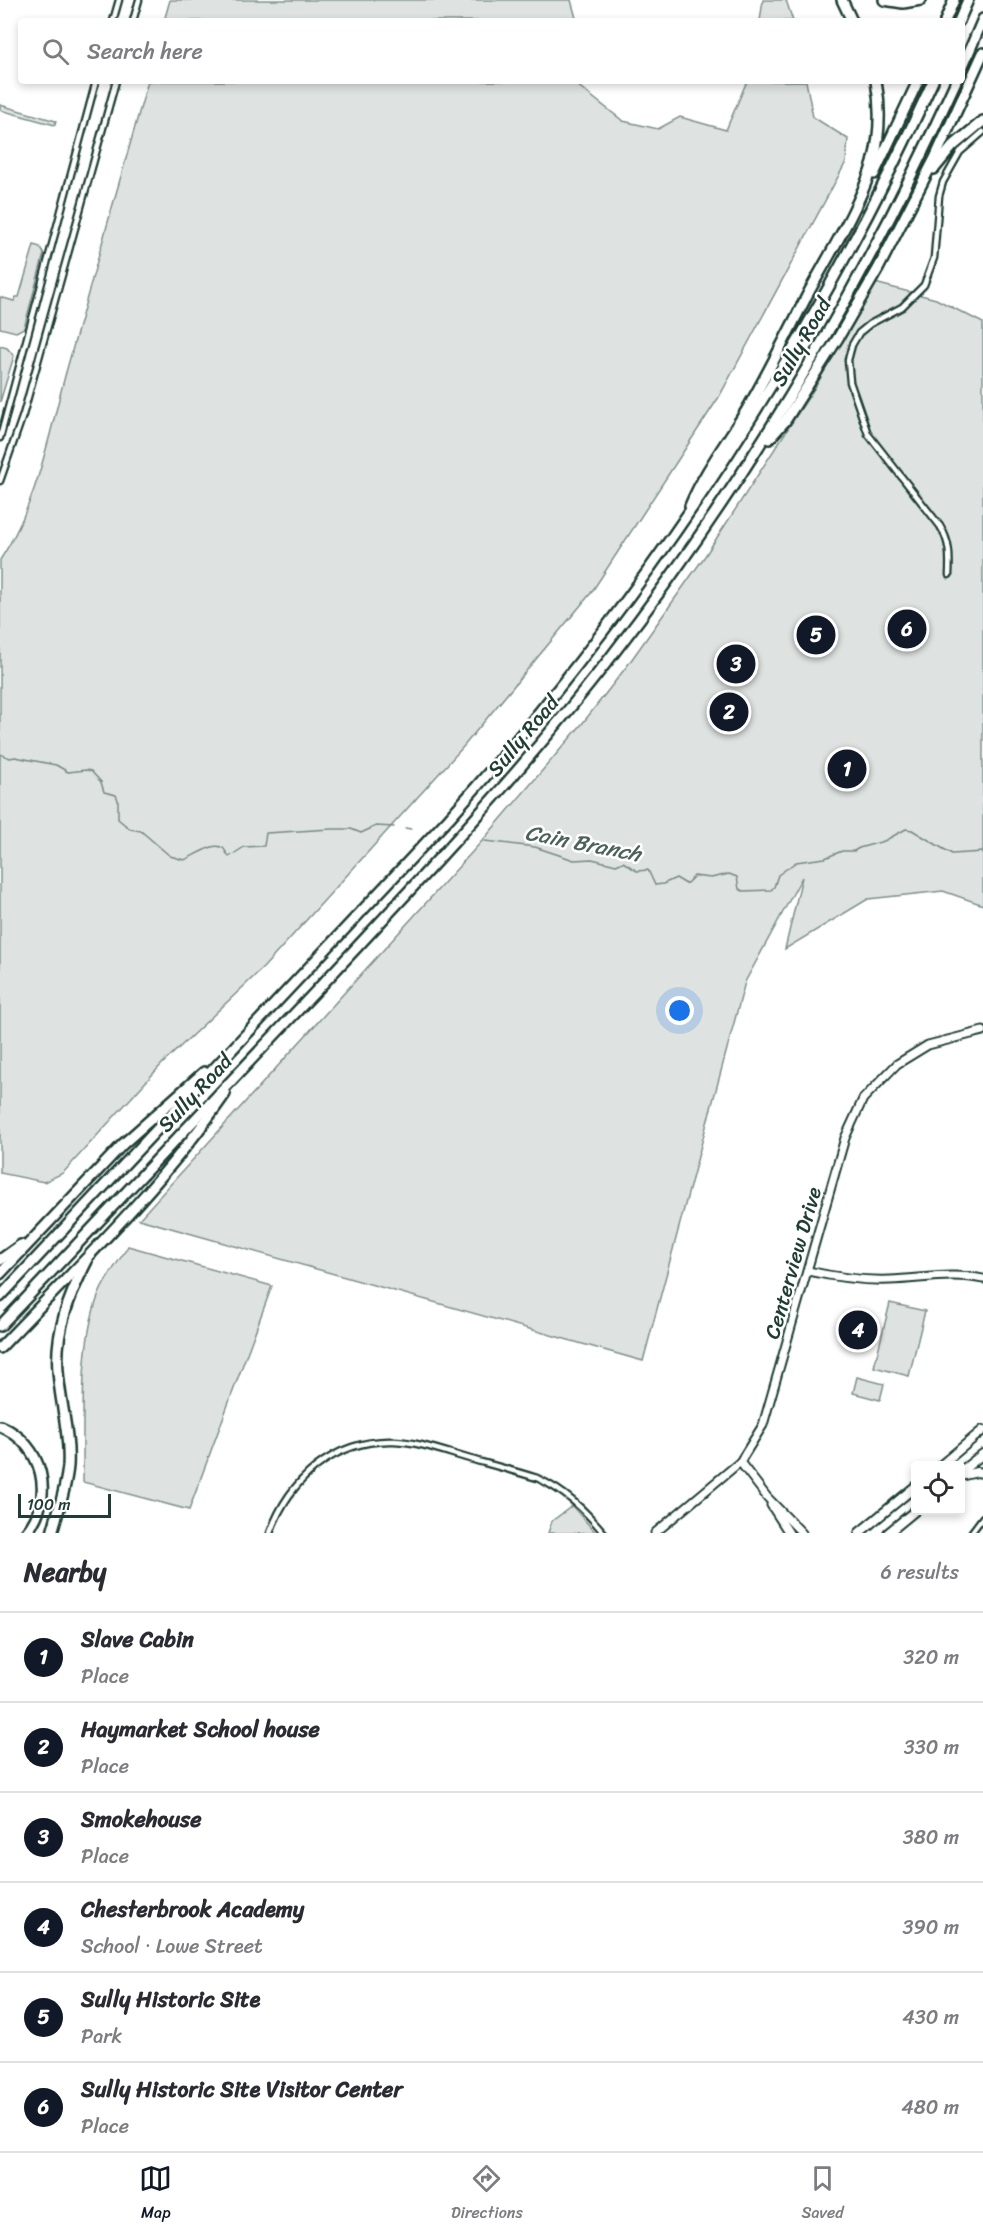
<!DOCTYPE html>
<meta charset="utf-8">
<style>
:root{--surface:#fff;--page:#f7f7f7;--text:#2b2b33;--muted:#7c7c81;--line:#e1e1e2;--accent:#111827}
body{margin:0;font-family:Sriracha,sans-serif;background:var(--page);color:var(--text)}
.controls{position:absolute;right:18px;bottom:18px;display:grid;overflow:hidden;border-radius:6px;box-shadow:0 3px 9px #0003}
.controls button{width:54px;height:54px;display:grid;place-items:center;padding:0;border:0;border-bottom:2px solid var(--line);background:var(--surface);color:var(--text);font:30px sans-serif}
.scale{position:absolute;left:18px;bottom:15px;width:93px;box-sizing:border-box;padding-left:6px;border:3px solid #1f3d34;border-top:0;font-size:16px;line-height:21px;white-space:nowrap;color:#1f3d34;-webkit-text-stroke:4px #fff;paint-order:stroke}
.you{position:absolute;left:680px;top:1011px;width:21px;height:21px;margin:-15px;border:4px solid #fff;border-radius:50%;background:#1a73e8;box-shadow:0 0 0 9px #1a73e833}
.badge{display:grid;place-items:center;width:39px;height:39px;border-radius:50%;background:var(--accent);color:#fff;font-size:20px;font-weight:700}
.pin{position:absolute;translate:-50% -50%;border:3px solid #fff;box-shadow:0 2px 6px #0006}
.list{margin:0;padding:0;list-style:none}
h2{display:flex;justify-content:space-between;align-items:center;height:78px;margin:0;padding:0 24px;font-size:26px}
h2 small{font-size:20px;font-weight:400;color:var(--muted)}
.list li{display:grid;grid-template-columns:39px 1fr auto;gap:18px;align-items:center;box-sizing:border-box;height:90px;padding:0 24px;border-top:2px solid var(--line)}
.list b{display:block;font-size:22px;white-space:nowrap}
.list p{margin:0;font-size:20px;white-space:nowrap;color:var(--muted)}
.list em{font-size:20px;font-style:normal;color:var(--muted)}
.icon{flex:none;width:33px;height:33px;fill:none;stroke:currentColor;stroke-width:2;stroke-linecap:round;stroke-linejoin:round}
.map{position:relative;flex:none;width:983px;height:1533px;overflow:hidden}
.search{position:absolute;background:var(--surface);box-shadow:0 3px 9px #0003;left:18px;right:18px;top:18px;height:66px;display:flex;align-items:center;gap:15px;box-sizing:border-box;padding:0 21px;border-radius:6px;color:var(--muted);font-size:22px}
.sheet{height:618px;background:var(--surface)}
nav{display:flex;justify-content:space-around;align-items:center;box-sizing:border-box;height:84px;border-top:2px solid var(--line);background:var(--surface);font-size:16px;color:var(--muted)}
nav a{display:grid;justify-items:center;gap:3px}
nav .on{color:var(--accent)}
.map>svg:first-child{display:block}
.green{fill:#dee3e2;stroke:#7e908b;stroke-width:1.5}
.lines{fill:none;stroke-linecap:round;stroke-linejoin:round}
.stream{stroke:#758883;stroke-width:1.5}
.street-casing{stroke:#1f3d34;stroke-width:9}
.secondary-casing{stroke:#1f3d34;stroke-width:11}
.primary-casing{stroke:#1f3d34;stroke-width:12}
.highway-casing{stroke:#1f3d34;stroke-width:14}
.street{stroke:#fff;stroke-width:4.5}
.secondary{stroke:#fff;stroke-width:7}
.primary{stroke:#fff;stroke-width:8}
.highway{stroke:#fff;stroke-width:9}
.labels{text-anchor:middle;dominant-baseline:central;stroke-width:5;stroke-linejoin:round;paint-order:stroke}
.street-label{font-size:21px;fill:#1f3d34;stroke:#fff}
.water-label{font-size:22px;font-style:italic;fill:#4a625b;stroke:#fff}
</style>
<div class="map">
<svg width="983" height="1533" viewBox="0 0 983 1533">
<rect width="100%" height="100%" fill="#fff"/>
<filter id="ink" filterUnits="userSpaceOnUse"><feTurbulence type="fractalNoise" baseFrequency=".0167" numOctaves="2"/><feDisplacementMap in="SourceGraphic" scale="12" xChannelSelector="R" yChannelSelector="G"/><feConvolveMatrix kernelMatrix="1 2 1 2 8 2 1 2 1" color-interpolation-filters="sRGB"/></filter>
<g filter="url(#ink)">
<g class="green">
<path d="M 170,0 L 571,0 L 576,18 L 575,21 L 164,21 Z"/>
<path d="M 763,0 L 786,0 L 793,21 L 760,21 Z"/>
<path d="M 148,81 L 572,81 L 623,121 L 658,129 L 680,117 L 726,130 L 747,81 L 806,81 L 813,117 L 848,139 L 846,162 L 719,397 L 591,593 L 463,747 L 264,967 L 162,1064 L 63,1173 L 44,1182 L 0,1173 L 0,560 C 37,504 48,439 65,376 C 92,278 120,179 148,81 Z"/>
<path d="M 0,105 L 56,121 L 55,125 L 0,110 Z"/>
<path d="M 34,245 L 40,247 L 44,254 L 24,328 L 16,332 L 0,328 L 0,297 L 14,301 L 16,297 L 19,297 Z"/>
<path d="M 875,283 L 936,299 L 983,323 L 983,905 L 943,891 L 868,899 L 785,949 L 802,877 L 745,982 L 643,1361 L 139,1219 L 483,840 L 582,724 L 627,666 L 705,556 L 817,384 Z"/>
<path d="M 0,346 L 7,348 L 14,356 L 0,402 Z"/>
<path d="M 128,1246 L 272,1286 L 189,1510 L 83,1482 C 84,1425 78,1347 99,1294 C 106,1277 119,1262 128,1246 Z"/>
<path d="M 890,1303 L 925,1311 L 909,1376 L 874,1367 Z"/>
<path d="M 857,1377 L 884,1384 L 880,1400 L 853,1393 Z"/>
<path d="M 572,1506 L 596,1533 L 548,1533 L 552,1521 Z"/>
</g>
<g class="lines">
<g class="stream">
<path d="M 0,754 L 10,758 L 15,757 L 56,765 L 68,772 L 86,770 L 91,771 L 101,782 L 104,792 L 116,795 L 118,800 L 118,819 L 130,829 L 141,831 L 170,856 L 184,860 C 193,857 214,841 223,848 C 224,848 228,856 229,857 L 244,847 L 264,846 L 266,833 L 331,829 L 351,829 L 361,833 L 376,826 L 394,827"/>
<path d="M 405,828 L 411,829"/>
<path d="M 485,841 L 535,847 L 574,860 L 592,859 L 616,865 L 623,862 L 637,871 L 648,870 L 655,885 L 663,884 L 676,878 L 686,884 L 694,876 L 711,878 L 729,874 L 737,877 L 739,889 L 743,891 L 771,890 L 774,887 L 778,875 L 796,862 L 825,858 L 842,851 L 854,851 L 859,848 L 884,841 L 906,829 L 912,830 L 952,854 L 983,852"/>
</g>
<g class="street-casing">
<g id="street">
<path d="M 113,21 L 119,0"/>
<path d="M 133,21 L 139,0"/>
<path d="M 0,438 L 96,81"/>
<path d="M 0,481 L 23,415 L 116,81"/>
<path d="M 949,575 C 950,556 950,542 940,526 L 868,434 L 850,382 L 848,360 L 852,345 L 859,333 L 870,324 L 902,307 L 924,285 L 934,258 L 939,196 L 943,182 L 960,152 L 983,132"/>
<path d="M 270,1533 C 289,1480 334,1439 394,1441 C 420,1442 445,1452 470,1459 C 492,1465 515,1471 537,1478 C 565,1491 584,1509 604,1533"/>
<path d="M 971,1533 L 983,1517"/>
</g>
</g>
<g class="secondary-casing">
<g id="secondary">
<path d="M 808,1271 C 835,1277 862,1281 890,1280 C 922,1279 952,1272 983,1279"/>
<path d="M 740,1462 L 767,1497 L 802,1533"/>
<path d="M 771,1505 L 789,1533"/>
<path d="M 655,1533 L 740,1462 L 763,1425 L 845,1138 L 863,1099 L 897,1064 L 928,1045 L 983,1031"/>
</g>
</g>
<g class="primary-casing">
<g id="primary">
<path d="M 940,1466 L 983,1430"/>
<path d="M 960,1472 L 983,1454"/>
<path d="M 960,1476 L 977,1472 L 983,1473"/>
<path d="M 859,1533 L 916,1486"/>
<path d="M 888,1533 L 916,1510"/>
</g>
</g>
<g class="highway-casing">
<g id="highway">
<path d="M 842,0 L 852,21"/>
<path d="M 884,0 L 903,3 L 921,0"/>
<path d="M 945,21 L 954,0"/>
<path d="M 959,21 L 968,0"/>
<path d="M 962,68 L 983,19"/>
<path d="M 934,169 L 953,146 L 983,121"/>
<path d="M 874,174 L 918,81"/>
<path d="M 769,439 L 785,421 L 838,338 L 878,269 L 935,158 L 983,53"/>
<path d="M 690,506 C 704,472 727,442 746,411 C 769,372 789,330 810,290 C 831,252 861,203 873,163 C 880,136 881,108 876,81"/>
<path d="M 0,1260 L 21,1245"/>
<path d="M 0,1274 L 123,1144 L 204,1072"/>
<path d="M 0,1297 L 449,818 C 648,595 809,353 933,81"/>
<path d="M 0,1326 C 105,1214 211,1103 316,991 C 417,883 519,775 610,658 C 748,480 863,286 956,81"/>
<path d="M 0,1348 C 79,1265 160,1188 225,1094"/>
<path d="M 0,1426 C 43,1444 56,1497 26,1533"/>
<path d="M 52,1533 C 58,1511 66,1489 68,1466 C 70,1434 60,1402 58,1371 C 55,1331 69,1296 87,1261"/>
</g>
</g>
<use href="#street" class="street"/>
<use href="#secondary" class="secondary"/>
<use href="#primary" class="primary"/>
<use href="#highway" class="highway"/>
</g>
</g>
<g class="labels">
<g class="street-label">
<text transform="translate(801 342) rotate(-60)">Sully Road</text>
<text transform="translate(523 736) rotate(-50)">Sully Road</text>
<text transform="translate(195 1093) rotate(-47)">Sully Road</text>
<text transform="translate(793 1263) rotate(-74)">Centerview Drive</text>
</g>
<g class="water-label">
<text transform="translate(583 843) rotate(11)">Cain Branch</text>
</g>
</g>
</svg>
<div class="controls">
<button><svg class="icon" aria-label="locate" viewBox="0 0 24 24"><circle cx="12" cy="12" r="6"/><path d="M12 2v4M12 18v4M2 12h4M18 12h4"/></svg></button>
</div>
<div class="scale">100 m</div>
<div class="you"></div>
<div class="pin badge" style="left:847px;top:769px">1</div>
<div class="pin badge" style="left:729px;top:712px">2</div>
<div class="pin badge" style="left:736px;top:664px">3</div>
<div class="pin badge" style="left:858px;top:1330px">4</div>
<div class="pin badge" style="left:816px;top:635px">5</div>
<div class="pin badge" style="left:907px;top:629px">6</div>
<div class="search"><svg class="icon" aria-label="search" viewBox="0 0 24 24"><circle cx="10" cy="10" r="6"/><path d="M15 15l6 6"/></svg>Search here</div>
</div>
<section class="sheet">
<h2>Nearby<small>6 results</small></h2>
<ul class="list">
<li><span class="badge">1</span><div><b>Slave Cabin</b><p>Place</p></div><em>320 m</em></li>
<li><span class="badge">2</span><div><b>Haymarket School house</b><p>Place</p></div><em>330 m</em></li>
<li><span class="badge">3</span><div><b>Smokehouse</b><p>Place</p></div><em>380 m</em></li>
<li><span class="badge">4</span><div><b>Chesterbrook Academy</b><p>School · Lowe Street</p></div><em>390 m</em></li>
<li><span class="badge">5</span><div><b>Sully Historic Site</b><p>Park</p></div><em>430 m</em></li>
<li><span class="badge">6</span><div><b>Sully Historic Site Visitor Center</b><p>Place</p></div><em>480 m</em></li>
</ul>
</section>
<nav>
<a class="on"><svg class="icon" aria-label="map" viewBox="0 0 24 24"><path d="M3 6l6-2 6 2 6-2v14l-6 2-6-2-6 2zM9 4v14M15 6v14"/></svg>Map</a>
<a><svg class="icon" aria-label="directions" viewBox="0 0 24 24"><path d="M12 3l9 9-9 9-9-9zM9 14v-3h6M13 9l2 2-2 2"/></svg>Directions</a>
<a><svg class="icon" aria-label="saved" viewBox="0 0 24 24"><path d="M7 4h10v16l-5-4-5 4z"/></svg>Saved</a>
</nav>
